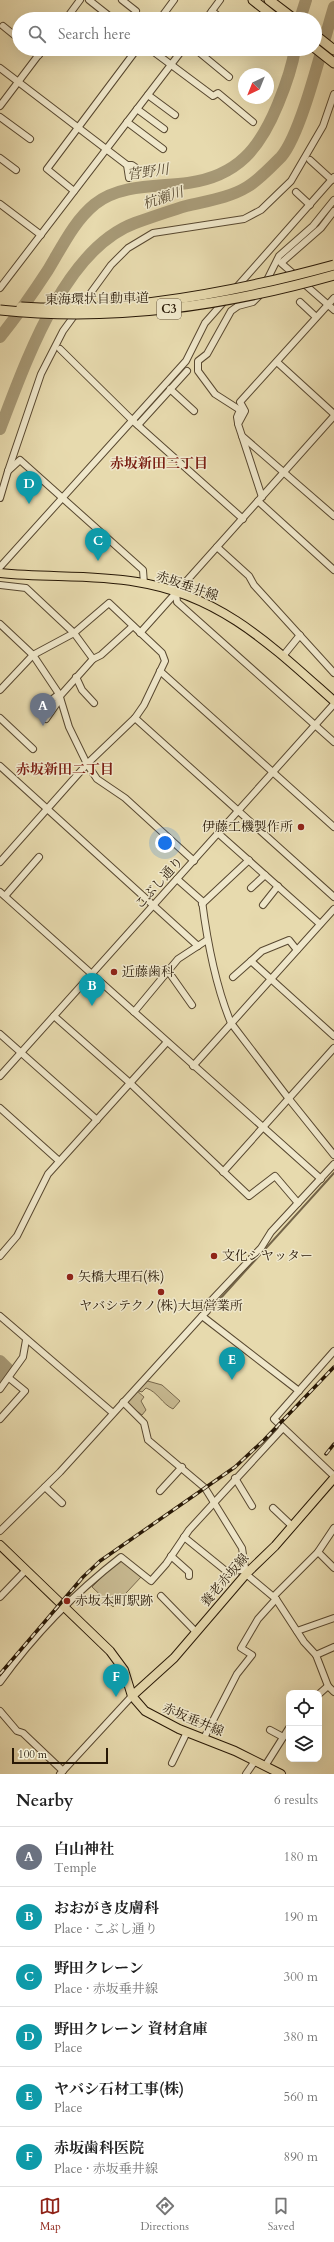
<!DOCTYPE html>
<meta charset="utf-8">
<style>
:root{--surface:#fff;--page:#f6f6f6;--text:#222;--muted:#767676;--line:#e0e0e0;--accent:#8f2418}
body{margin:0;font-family:Cardo,"Noto Serif JP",serif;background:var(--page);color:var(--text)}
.controls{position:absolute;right:12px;bottom:12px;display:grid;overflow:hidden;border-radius:8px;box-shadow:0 4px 16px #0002}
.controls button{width:36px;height:36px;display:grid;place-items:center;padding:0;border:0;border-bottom:1px solid var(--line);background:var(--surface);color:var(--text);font:20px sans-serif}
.compass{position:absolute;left:238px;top:68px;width:36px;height:36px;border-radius:50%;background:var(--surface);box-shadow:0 4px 16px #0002;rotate:223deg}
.scale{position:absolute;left:12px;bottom:10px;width:96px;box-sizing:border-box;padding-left:4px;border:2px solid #281806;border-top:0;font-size:11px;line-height:14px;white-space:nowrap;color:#281806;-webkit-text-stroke:3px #efe7ca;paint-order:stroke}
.you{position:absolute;left:165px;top:843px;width:14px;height:14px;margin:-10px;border:3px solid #fff;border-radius:50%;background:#1a73e8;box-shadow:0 0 0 6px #1a73e833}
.badge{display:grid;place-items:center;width:26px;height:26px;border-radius:50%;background:var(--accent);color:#fff;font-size:13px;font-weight:700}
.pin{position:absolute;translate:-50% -33px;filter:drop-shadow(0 1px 2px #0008)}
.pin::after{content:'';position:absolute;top:21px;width:14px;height:12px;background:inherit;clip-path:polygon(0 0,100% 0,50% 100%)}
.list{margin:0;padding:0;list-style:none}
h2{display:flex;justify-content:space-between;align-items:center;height:52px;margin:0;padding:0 16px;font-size:17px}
h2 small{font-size:13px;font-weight:400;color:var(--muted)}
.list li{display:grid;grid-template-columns:26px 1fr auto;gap:12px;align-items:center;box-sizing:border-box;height:60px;padding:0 16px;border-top:1px solid var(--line)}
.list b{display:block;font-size:15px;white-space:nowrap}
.list p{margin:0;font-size:13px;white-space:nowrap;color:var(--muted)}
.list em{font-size:13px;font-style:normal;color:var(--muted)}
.icon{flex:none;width:22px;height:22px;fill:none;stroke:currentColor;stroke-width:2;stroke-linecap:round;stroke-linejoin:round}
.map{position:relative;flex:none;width:334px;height:1774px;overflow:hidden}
.search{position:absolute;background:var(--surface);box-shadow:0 4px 16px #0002;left:12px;right:12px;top:12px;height:44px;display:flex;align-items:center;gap:10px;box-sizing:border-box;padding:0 14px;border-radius:22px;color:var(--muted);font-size:15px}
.sheet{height:412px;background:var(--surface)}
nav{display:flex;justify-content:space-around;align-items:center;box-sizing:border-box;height:56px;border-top:1px solid var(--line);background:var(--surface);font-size:11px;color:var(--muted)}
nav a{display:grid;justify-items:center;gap:2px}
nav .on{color:var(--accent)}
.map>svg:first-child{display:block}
.green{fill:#c7b991;stroke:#78684c}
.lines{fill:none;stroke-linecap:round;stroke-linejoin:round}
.stream{stroke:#746549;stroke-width:2}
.river{stroke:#a69875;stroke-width:12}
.minor-casing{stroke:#584830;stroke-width:8}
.major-casing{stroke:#281806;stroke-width:10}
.highway-casing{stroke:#281806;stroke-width:11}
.minor{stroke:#efe7ca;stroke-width:6}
.major{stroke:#e7daae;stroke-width:8}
.highway{stroke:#e7daae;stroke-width:9}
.rail-casing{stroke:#281806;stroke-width:3.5}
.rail{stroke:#efe7ca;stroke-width:2;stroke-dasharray:6;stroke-linecap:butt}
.highway-bridge-casing{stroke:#281806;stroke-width:11;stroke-linecap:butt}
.highway-bridge{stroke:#e7daae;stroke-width:9}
.poi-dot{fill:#8f2418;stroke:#efe7ca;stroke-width:1.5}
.labels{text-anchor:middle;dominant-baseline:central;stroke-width:3;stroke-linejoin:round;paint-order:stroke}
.shield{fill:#efe7ca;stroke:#645641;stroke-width:1}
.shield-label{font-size:12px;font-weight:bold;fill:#281806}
.street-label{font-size:13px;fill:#281806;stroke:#efe7ca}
.poi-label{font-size:13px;fill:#281806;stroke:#efe7ca;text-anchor:start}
.water-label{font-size:14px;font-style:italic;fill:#5a4b32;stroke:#efe7ca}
.neighbourhood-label{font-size:14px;font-weight:bold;fill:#7a1f14;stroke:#efe7ca}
</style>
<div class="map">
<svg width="334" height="1774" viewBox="0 0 334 1774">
<rect width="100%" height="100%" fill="#e7daae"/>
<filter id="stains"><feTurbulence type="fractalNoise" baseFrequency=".005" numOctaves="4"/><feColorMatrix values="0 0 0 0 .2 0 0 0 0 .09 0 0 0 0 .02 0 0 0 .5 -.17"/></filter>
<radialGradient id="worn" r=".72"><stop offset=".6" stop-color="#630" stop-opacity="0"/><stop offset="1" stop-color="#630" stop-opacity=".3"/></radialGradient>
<g class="green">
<path d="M 144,1380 L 162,1385 L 180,1401 L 173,1409 C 162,1404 158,1392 146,1388 L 142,1392 L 139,1391 L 138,1387 Z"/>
<path d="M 136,1390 L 144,1397 L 141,1401 L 146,1410 L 142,1415 L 125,1402 Z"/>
<path d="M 120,1559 L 141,1577 L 113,1607 L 92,1587 Z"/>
</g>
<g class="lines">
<path class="stream" d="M 210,1310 L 334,1173"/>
<g class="river">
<path d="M 300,19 L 306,0"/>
<path d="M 0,337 C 17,316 33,293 48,270 C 62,247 74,221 95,204 C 121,184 157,187 188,183 C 238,176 260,148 278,104 C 285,87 292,68 295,49"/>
<path d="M 0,429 C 25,364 64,249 135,223 C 152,217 169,211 186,206 C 206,201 229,198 247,187 C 259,180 271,167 281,157 C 302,133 323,42 334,7"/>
<path d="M 0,1361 L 8,1369 L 0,1377"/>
</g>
<g class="minor-casing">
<g id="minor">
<path d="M 89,0 L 113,19"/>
<path d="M 122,0 L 136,11"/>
<path d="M 212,11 L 222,19"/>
<path d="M 66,19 L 80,0"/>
<path d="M 160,19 L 174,0"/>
<path d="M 206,19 L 220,0"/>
<path d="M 3,26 L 19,39"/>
<path d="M 32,49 L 39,55"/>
<path d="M 150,49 L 213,96 L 218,93 L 253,122"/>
<path d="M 195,49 L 229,77"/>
<path d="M 0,68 L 127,165 L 129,178"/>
<path d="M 148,95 L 175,115"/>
<path d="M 0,106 L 43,49"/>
<path d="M 137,109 L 164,129"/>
<path d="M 0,117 L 30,139"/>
<path d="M 127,122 L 163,149"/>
<path d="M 0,158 L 16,170"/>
<path d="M 310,160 L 332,180"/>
<path d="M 127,165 L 132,165 L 135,167"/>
<path d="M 74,191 L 47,169 L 137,49"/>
<path d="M 296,192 L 310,205"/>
<path d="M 0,204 L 41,235"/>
<path d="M 296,276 L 281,263 L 321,228 L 334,211"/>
<path d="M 302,282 L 334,310"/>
<path d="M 0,288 L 183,49"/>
<path d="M 334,298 L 240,402 L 245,411 L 238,424 L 242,436 L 334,516"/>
<path d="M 300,302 L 316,317"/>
<path d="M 60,349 L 132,420 L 243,519"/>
<path d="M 277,362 L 334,414"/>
<path d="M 170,389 L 194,411"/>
<path d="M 238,423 L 237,417 L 240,410 L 215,394 L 198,371 L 198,361 L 207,354 L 231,311 L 238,306 L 253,302 L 259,296 L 279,256 L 313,226 L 334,200"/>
<path d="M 138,425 L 187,371"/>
<path d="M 242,436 L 262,497"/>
<path d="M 8,471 L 41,374 L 63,331 L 111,265 L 128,248 L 153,233 L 244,219 L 261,210 L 291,181 L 323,126 L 334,94"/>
<path d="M 0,498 L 8,471 L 20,460 L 143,570 L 144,584"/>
<path d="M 258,501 L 334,570"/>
<path d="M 217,547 L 249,576 L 254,585 L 334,673"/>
<path d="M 0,567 L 186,361 L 205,323 L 334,177"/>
<path d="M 0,585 L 26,588 L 74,633 L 93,659 L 101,655 L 133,626"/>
<path d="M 176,592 L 177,602 L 334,742"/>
<path d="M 0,624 L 33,655 L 59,694 L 69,727 L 87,764 L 97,779 L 125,798 L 194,861"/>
<path d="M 140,633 L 334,416"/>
<path d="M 283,656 L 300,635"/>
<path d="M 160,671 L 334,827"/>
<path d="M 76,677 L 82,690 L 94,703"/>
<path d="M 0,690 L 33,655 L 74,633 L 109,603 L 162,653 L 165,661 L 144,705 L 135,718 L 87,764 L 0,862"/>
<path d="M 60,696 L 93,659"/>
<path d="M 41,708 L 59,694"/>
<path d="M 0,718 L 33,749"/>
<path d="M 135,718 L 334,897"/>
<path d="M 46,719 L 60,699"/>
<path d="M 0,766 L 198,946"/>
<path d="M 219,834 L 320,924"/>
<path d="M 177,879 L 202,901 C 207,940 216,987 231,1023 L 289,1099 L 334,1155"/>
<path d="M 251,888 L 265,875"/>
<path d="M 0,892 L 321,1179"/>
<path d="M 5,896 L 39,857"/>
<path d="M 202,904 L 249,860"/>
<path d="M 263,905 L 278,886"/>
<path d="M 251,961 L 262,951 L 289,940 L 297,950"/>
<path d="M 168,971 L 192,1005"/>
<path d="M 233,977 L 251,961 L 334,1036"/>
<path d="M 134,1012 L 178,959 L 207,940"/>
<path d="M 54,1016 L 130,1083 L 249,1196 L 275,1176 L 298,1203"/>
<path d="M 0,1034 L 97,1120"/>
<path d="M 193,1066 L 334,909"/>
<path d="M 0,1076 L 334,704"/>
<path d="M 0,1108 L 58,1160"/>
<path d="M 223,1172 L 334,1048"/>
<path d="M 0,1256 L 17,1236 L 48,1174 L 167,1042"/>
<path d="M 0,1316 L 113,1413"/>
<path d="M 202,1316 L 299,1391"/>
<path d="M 334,1351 L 274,1419 L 334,1476"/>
<path d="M 0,1389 L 23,1357 L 26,1340"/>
<path d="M 123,1402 L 144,1423 L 148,1440 L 205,1488 L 242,1548 L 246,1574 L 276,1599 L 304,1642 L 316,1655"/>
<path d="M 0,1419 L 25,1391 L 9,1378"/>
<path d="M 235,1478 L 252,1506"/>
<path d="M 45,1487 L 62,1503"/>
<path d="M 160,1491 L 182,1467"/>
<path d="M 273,1508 L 292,1526"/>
<path d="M 0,1531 L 60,1472 L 202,1316 L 207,1311 L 209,1303 L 261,1248 L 271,1232 L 334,1164"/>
<path d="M 184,1537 L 226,1571 L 245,1570"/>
<path d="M 318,1552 L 334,1568"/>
<path d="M 171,1556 L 189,1572 L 189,1576"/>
<path d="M 161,1596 L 196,1632"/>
<path d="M 274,1596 L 318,1552 L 334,1528"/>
<path d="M 0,1597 L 26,1570"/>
<path d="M 297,1631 L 334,1618"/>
<path d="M 334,1647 L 316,1655 L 328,1686 L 334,1692"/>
<path d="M 0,1682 C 33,1636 76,1592 121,1557 L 151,1581 L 166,1564 L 189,1530 L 282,1429"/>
<path d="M 319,1694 L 328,1686"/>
<path d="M 0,1711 L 17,1731 L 23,1733 L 63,1771"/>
<path d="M 270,1730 L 283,1737"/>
<path d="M 204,1738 L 237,1674 L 252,1655 L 241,1648 L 258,1619 L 276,1599"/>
<path d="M 172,1763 L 187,1732"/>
<path d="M 265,1766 L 289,1728"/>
<path d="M 60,1774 L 132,1696"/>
<path d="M 246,1774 L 255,1761"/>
</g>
</g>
<g class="major-casing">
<g id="major">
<path d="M 0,573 C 45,578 91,574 137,582 C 221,595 273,647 334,701"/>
<path d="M 0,1545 L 110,1651 L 124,1670 L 132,1696 L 145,1711 L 179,1729 L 235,1751 L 281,1774"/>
<path d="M 132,1696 L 174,1658 L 246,1574 L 275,1546 L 334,1478"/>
</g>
</g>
<g class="highway-casing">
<g id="highway">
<path d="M 253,0 L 277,19"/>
<path d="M 269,0 L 294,19"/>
<path d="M 315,35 L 334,50"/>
<path d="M 315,48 L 334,63"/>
</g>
</g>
<use href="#minor" class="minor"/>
<use href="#major" class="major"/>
<use href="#highway" class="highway"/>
<g class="rail-casing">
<g id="rail">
<path d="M 326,1454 L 334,1444"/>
<path d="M 0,1674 L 83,1577 L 100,1561 L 235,1467 L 264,1440 L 334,1367"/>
</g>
</g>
<use href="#rail" class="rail"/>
<g class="highway-bridge-casing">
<g id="highway-bridge">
<path d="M 21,307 C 121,314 239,291 334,265"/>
<path d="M 0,310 C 114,322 224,306 334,275"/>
</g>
</g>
<use href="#highway-bridge" class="highway-bridge"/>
</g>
<g class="poi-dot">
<circle cx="301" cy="827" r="4"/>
<circle cx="114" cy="972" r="4"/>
<circle cx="214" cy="1256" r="4"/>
<circle cx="70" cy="1277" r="4"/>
<circle cx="161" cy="1292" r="4"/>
<circle cx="67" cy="1601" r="4"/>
</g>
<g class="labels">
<rect class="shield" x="157" y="299" width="24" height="20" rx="3"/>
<g class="shield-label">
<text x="169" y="309">C3</text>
</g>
<g class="street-label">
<text transform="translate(97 299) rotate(-1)">東海環状自動車道</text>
<text transform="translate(187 586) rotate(19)">赤坂垂井線</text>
<text transform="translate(159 883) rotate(-48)">こぶし通り</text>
<text transform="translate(225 1580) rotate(-49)">養老赤坂線</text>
<text transform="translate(193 1720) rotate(23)">赤坂垂井線</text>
</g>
<g class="poi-label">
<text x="293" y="827" text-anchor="end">伊藤工機製作所</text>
<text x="122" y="972">近藤歯科</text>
<text x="222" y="1256">文化シヤッター</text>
<text x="78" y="1277">矢橋大理石(株)</text>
<text x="161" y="1306" text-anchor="middle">ヤバシテクノ(株)大垣営業所</text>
<text x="75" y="1601">赤坂本町駅跡</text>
</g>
<g class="water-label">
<text transform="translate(148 172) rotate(-8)">菅野川</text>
<text transform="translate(163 198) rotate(-18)">杭瀬川</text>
</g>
<g class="neighbourhood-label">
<text x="159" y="463">赤坂新田三丁目</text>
<text x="65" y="769">赤坂新田二丁目</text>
</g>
</g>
<rect width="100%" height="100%" filter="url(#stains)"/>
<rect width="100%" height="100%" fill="url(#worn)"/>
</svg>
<div class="controls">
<button><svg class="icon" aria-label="locate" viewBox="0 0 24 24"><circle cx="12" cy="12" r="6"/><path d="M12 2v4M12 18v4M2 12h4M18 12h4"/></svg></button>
<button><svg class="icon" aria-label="layers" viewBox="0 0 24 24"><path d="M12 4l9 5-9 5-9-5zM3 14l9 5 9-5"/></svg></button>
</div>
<svg class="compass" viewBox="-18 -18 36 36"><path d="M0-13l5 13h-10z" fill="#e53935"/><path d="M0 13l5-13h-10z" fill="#767676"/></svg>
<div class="scale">100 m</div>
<div class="you"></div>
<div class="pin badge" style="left:43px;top:726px;background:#6b7280">A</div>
<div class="pin badge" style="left:92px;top:1006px;background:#0f9aa8">B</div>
<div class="pin badge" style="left:98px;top:561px;background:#0f9aa8">C</div>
<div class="pin badge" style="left:29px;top:504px;background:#0f9aa8">D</div>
<div class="pin badge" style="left:232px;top:1380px;background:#0f9aa8">E</div>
<div class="pin badge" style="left:116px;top:1697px;background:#0f9aa8">F</div>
<div class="search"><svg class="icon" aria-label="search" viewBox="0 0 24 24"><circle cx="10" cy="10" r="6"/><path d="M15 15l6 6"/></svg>Search here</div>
</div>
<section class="sheet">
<h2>Nearby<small>6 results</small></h2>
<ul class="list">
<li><span class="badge" style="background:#6b7280">A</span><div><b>白山神社</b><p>Temple</p></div><em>180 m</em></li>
<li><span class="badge" style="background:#0f9aa8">B</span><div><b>おおがき皮膚科</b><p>Place · こぶし通り</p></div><em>190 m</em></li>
<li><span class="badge" style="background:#0f9aa8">C</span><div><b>野田クレーン</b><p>Place · 赤坂垂井線</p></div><em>300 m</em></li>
<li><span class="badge" style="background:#0f9aa8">D</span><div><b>野田クレーン 資材倉庫</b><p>Place</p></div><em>380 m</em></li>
<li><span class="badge" style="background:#0f9aa8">E</span><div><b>ヤバシ石材工事(株)</b><p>Place</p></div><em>560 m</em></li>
<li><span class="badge" style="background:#0f9aa8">F</span><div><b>赤坂歯科医院</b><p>Place · 赤坂垂井線</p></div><em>890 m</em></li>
</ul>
</section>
<nav>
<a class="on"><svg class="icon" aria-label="map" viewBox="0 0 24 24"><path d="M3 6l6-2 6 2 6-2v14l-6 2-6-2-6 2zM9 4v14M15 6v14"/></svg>Map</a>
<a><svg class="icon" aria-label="directions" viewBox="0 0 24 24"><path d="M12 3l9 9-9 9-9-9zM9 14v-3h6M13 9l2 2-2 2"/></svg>Directions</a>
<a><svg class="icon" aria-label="saved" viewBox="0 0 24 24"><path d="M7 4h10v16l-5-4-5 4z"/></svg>Saved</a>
</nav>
